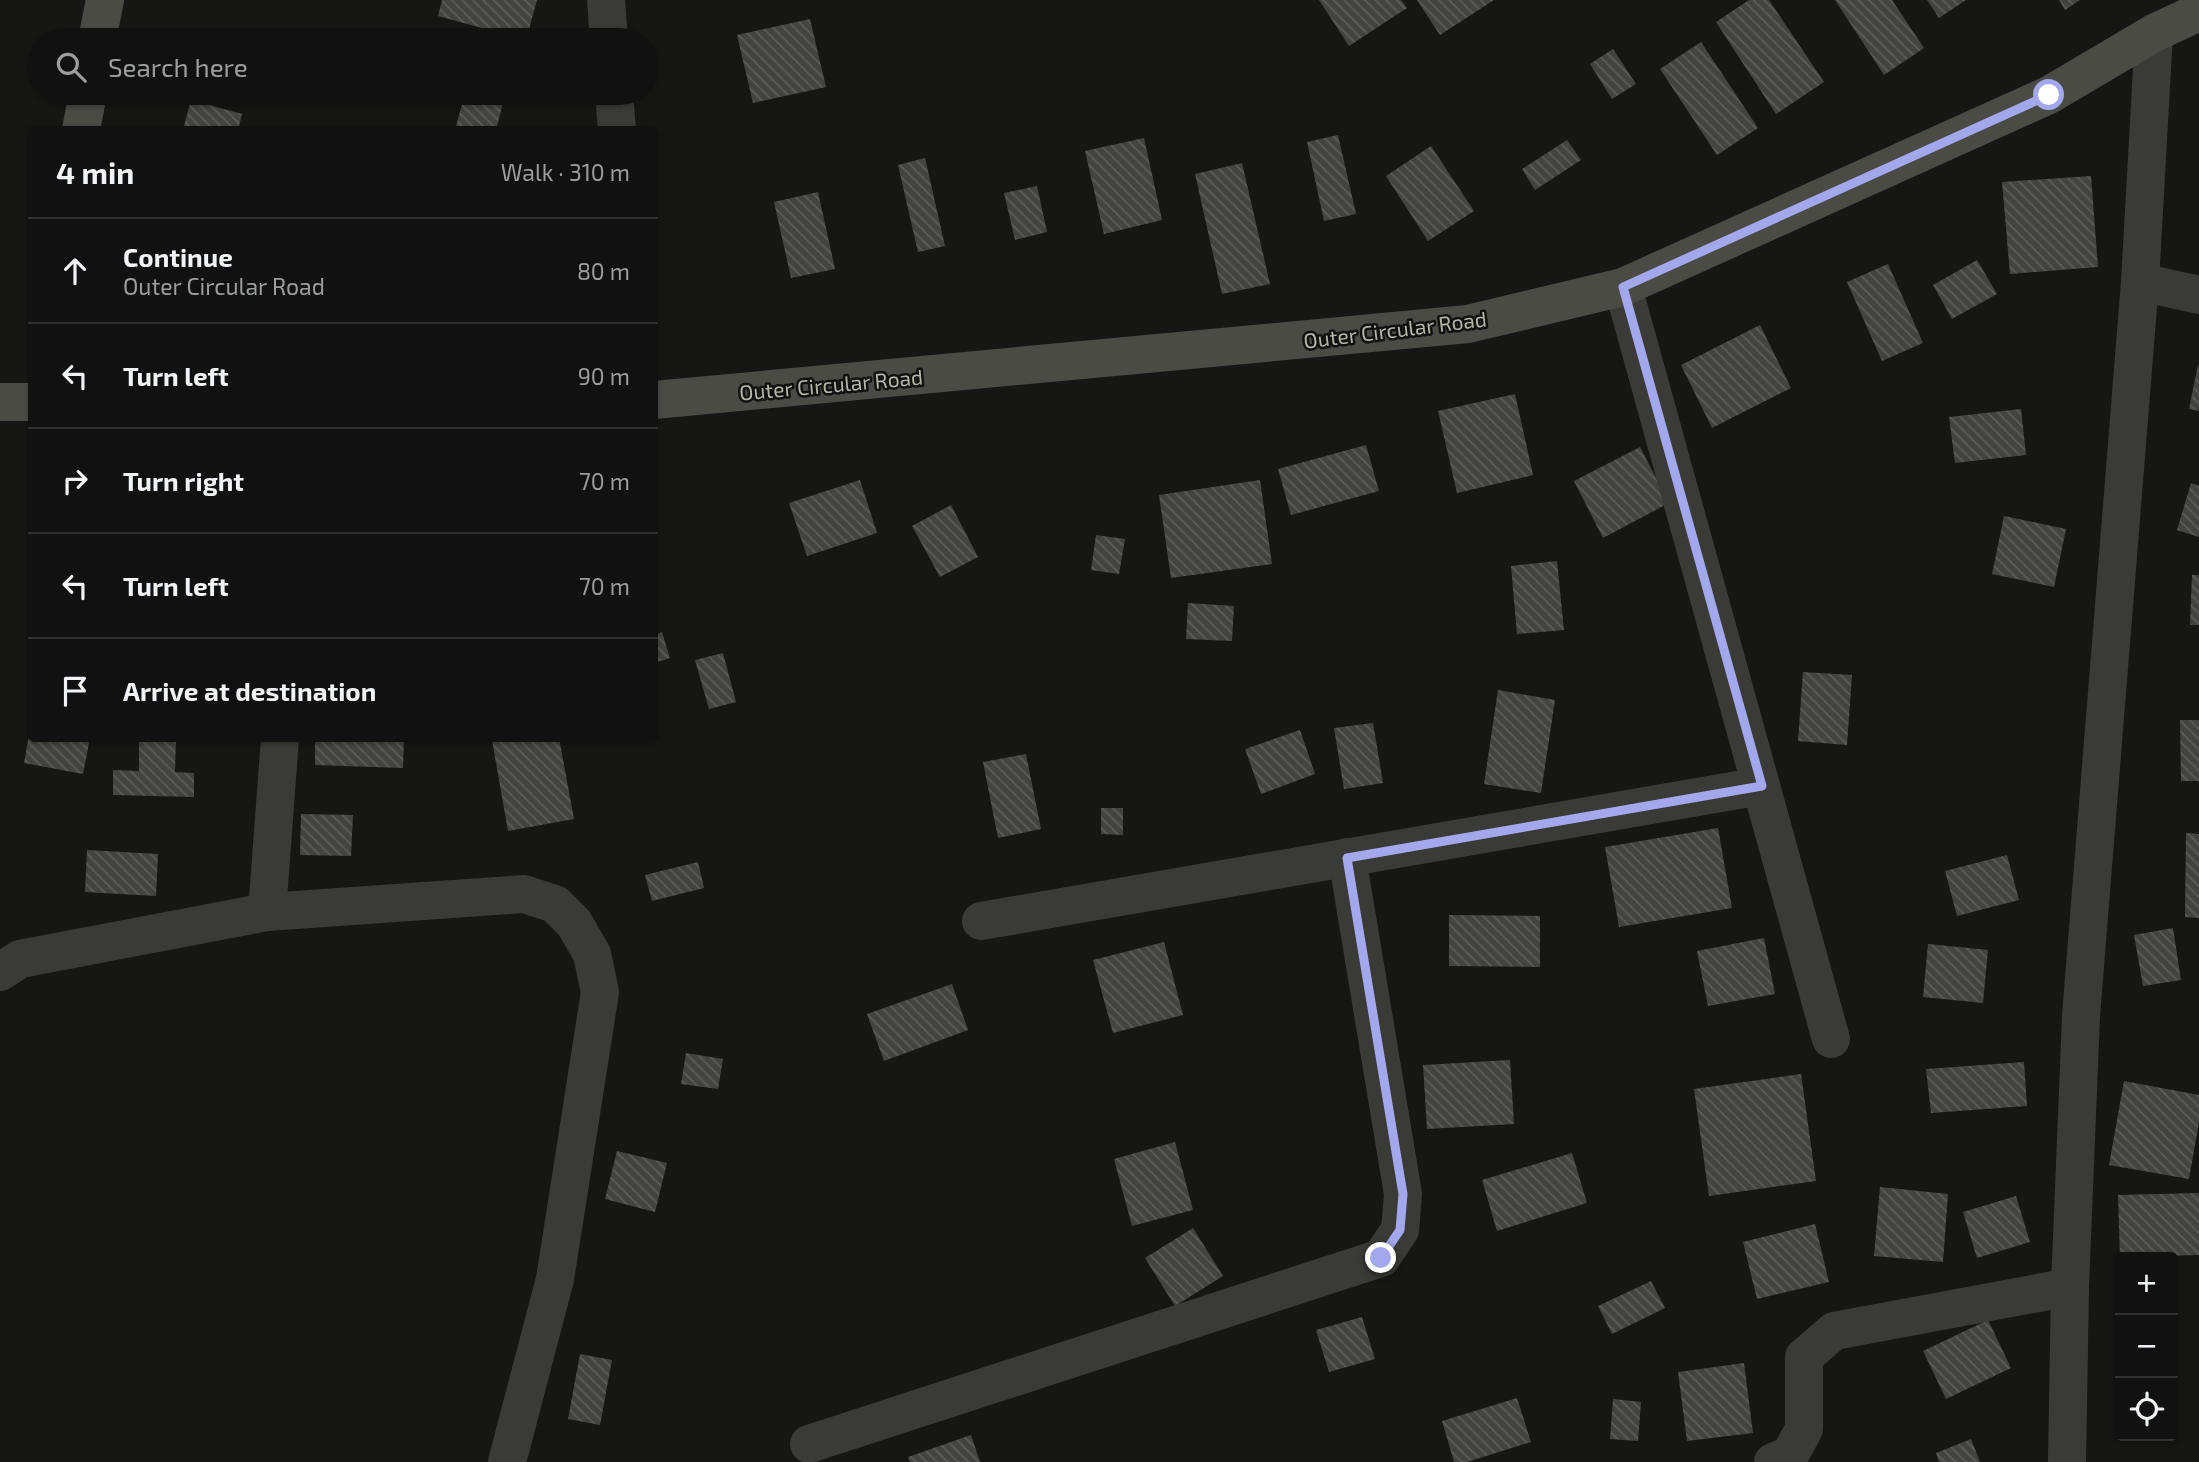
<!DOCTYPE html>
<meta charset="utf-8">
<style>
:root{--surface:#101110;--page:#1e1f1e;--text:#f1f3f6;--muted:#9c9d9f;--line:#303130}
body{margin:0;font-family:"Exo 2",sans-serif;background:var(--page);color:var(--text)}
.controls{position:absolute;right:21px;bottom:21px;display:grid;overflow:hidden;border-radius:7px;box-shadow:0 2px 5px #0004}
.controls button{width:63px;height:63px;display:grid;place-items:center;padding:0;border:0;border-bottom:2px solid var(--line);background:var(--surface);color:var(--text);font:35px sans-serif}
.stop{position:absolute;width:21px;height:21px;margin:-16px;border:5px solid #a3a7ec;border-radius:50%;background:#fff}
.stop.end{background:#a3a7ec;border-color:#fff;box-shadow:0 2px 7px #0008}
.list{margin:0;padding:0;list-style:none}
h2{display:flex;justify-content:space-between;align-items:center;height:91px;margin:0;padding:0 28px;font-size:30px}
h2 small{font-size:23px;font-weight:400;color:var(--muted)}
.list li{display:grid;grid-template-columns:46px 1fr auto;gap:21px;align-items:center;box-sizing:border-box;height:105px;padding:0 28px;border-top:2px solid var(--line)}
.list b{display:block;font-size:26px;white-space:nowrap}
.list p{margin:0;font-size:23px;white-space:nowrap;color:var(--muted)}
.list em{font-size:23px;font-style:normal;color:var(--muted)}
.icon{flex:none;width:38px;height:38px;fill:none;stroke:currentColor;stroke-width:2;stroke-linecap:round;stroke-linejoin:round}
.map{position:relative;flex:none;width:2199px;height:1462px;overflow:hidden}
.search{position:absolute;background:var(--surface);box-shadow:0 2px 5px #0004;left:28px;top:28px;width:630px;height:77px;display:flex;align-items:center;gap:18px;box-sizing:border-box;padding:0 24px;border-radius:38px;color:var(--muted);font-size:26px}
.panel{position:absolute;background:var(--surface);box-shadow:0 2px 5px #0004;left:28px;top:126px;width:630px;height:616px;border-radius:7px}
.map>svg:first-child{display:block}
.building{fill:url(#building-back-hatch)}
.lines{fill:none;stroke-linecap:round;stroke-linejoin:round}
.street{stroke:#3a3b36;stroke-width:38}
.secondary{stroke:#4b4b45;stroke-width:38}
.route{stroke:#a3a7ec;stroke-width:9}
.labels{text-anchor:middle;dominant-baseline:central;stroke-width:5;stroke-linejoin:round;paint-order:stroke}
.street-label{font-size:21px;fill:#b5b5a8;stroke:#111210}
</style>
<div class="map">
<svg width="2199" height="1462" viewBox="0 0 2199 1462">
<defs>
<pattern id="building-back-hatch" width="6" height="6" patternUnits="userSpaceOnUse" patternTransform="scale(1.75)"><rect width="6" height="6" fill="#43433f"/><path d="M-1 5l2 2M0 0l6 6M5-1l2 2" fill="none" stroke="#5c5c58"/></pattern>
</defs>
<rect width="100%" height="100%" fill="#161715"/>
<g class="building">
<path d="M 442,0 L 537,0 L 526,40 L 438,16 Z"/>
<path d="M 1319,0 L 1401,0 L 1407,8 L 1349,46 Z"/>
<path d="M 1417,0 L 1494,0 L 1440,35 Z"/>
<path d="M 1749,0 L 1769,0 L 1824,82 L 1776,114 L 1716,22 Z"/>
<path d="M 1835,0 L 1892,0 L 1924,48 L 1884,75 Z"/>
<path d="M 1927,0 L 1966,0 L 1939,18 Z"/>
<path d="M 2059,0 L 2080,0 L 2065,10 Z"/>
<path d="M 810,19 L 826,87 L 753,103 L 737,35 Z"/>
<path d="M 1701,42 L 1758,128 L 1717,155 L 1660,69 Z"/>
<path d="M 1613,49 L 1636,84 L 1612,99 L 1590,64 Z"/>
<path d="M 465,93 L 503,103 L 496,130 L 455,130 Z"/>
<path d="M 191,100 L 242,114 L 238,130 L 183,130 Z"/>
<path d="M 1338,135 L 1356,214 L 1324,221 L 1307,142 Z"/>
<path d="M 1144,138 L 1162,220 L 1104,234 L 1085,151 Z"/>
<path d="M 1567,140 L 1581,160 L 1535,190 L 1522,169 Z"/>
<path d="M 1431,146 L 1474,211 L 1428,241 L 1386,176 Z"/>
<path d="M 925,158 L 945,246 L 918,252 L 898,165 Z"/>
<path d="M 1242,163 L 1270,284 L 1222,294 L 1195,174 Z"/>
<path d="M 2091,176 L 2098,267 L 2010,274 L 2002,182 Z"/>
<path d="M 1037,186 L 1047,232 L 1015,240 L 1004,193 Z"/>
<path d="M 818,192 L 835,269 L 791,278 L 774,202 Z"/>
<path d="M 1977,260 L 1997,294 L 1952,319 L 1933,285 Z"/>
<path d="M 1888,264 L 1923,343 L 1882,361 L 1847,282 Z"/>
<path d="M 1760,325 L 1791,388 L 1712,428 L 1681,365 Z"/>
<path d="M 2198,365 L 2199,365 L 2199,411 L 2189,409 Z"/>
<path d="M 1515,394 L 1533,475 L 1457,493 L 1438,411 Z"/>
<path d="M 2021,409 L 2026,455 L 1955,463 L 1949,417 Z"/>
<path d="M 1366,445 L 1379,491 L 1291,515 L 1278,469 Z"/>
<path d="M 1640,447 L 1669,503 L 1603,538 L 1574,481 Z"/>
<path d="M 860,480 L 877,533 L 807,556 L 789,503 Z"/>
<path d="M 1260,480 L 1272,564 L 1171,578 L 1159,495 Z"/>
<path d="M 2191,483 L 2199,486 L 2199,537 L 2177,530 Z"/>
<path d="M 951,505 L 978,557 L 940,577 L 912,526 Z"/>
<path d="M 2004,516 L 2066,529 L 2054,587 L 1992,574 Z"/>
<path d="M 1096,535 L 1125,539 L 1119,574 L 1091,570 Z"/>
<path d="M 1557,561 L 1564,630 L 1517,634 L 1511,566 Z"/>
<path d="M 2192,575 L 2199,575 L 2199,625 L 2190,625 Z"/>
<path d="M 1188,603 L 1234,606 L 1232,641 L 1186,639 Z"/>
<path d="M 662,632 L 670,658 L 654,663 L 654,635 Z"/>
<path d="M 723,653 L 736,702 L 709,709 L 695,660 Z"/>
<path d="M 1803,672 L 1852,675 L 1847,745 L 1798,741 Z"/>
<path d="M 1498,690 L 1555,700 L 1541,793 L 1484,784 Z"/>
<path d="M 2180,720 L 2199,720 L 2199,781 L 2181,781 Z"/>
<path d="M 1373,723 L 1383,783 L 1344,789 L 1334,728 Z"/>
<path d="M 30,730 L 32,738 L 90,738 L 83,774 L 24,763 Z"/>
<path d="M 1300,730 L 1315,774 L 1261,794 L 1245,749 Z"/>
<path d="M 139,738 L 176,738 L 175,772 L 194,773 L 194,797 L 113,795 L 113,770 L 139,771 Z"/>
<path d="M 315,738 L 404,738 L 403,768 L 315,765 Z"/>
<path d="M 498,738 L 559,738 L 574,819 L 508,831 L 492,740 Z"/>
<path d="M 1026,754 L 1041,829 L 998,838 L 983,762 Z"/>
<path d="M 1101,808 L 1123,808 L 1123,835 L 1101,834 Z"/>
<path d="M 301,814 L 353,815 L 351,856 L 300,855 Z"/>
<path d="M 1718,828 L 1732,908 L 1619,927 L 1605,847 Z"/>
<path d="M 2186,833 L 2199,834 L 2199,918 L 2185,917 Z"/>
<path d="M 87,850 L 158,854 L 156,896 L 85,892 Z"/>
<path d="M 2007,855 L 2019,900 L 1957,916 L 1945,871 Z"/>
<path d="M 698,862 L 704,888 L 652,901 L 645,875 Z"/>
<path d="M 1449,915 L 1540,916 L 1540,967 L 1449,966 Z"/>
<path d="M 2173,928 L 2181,980 L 2143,986 L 2134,935 Z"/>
<path d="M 1764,938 L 1775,994 L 1708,1006 L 1697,951 Z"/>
<path d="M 1164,942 L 1183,1015 L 1113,1033 L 1093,960 Z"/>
<path d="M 1928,944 L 1988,950 L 1983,1003 L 1923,997 Z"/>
<path d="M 952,984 L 968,1030 L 884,1061 L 867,1014 Z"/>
<path d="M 686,1053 L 723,1059 L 718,1089 L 681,1084 Z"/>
<path d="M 1510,1060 L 1514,1124 L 1427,1129 L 1423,1065 Z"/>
<path d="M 2024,1062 L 2027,1106 L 1931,1113 L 1926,1069 Z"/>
<path d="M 1801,1074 L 1816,1181 L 1709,1196 L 1694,1089 Z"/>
<path d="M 2124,1081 L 2199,1095 L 2199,1122 L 2189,1179 L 2109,1165 Z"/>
<path d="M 1175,1142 L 1193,1210 L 1132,1226 L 1114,1159 Z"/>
<path d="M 617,1151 L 667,1163 L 655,1212 L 605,1199 Z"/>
<path d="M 1572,1153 L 1587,1203 L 1497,1231 L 1482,1180 Z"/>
<path d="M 1880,1187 L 1948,1194 L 1943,1262 L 1874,1256 Z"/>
<path d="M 2199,1193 L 2199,1255 L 2120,1257 L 2118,1195 Z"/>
<path d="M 2016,1196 L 2030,1242 L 1977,1258 L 1963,1212 Z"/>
<path d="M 1815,1224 L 1829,1282 L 1757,1299 L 1743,1242 Z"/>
<path d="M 1193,1228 L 1223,1276 L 1175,1306 L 1145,1258 Z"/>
<path d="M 1651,1281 L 1665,1308 L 1612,1334 L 1598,1306 Z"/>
<rect x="2116" y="1297" width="4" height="80"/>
<path d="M 1362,1317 L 1375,1359 L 1329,1372 L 1316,1330 Z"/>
<path d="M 1988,1320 L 2011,1368 L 1946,1399 L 1923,1351 Z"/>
<path d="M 580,1354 L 612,1360 L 600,1425 L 568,1419 Z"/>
<path d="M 1744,1363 L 1753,1433 L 1687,1441 L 1678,1372 Z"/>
<path d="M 1517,1398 L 1531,1442 L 1467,1462 L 1454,1462 L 1442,1421 Z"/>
<path d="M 1613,1399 L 1641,1402 L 1638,1441 L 1610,1439 Z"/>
<path d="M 971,1435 L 980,1462 L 910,1462 L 908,1457 Z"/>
<path d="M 1971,1439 L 1980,1462 L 1939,1462 L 1936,1453 Z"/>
</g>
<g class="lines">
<g class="street">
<path d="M 606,0 L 609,40"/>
<path d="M 614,93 L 617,130"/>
<path d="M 2140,282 L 2199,295"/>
<path d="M 1623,287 L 1831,1039"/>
<path d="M 280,738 L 267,912 L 524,894 L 555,904 L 574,923 L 592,954 L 600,992 L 555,1279 L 507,1462"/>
<path d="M 981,921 L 1761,786"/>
<path d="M 0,972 L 20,959 L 267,912"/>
<path d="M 809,1444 L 1381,1258 L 1400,1230 L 1403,1194 L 1347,857"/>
<path d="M 1773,1462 L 1790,1455 L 1804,1429 L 1804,1357 L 1834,1331 L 2070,1287"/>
<path d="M 2067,1462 L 2070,1287 L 2081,1016 L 2140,282 L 2154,33"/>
</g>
<g class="secondary">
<path d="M 97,40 L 105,0"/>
<path d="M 81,130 L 88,93"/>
<path d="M 654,400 L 1468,324 L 1623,287 L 2049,95 L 2154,33 L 2199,12"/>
<path d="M 0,402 L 32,402"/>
</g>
</g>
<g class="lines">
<path class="route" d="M 1381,1258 L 1400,1230 L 1403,1194 L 1347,858 L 1762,786 L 1623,287 L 2049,95"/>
</g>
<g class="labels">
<g class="street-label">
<text transform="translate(1395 329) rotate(-7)">Outer Circular Road</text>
<text transform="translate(831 384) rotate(-5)">Outer Circular Road</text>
</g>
</g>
</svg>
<div class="controls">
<button>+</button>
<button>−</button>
<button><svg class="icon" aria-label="locate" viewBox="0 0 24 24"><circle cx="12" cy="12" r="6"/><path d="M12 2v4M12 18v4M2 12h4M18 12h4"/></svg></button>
</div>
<div class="stop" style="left:2049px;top:95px"></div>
<div class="stop end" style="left:1381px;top:1258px"></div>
<div class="search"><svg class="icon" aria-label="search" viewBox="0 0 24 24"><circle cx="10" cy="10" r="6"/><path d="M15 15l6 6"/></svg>Search here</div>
<section class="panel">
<h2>4 min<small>Walk · 310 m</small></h2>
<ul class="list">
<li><svg class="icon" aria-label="ahead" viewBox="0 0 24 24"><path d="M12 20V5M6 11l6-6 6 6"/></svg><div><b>Continue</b><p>Outer Circular Road</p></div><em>80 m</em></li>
<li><svg class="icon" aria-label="left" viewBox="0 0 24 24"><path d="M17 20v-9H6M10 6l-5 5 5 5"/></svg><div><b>Turn left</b></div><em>90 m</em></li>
<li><svg class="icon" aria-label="right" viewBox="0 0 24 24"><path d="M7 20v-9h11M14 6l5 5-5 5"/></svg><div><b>Turn right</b></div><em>70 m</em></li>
<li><svg class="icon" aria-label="left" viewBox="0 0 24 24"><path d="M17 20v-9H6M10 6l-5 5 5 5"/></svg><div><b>Turn left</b></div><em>70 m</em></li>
<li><svg class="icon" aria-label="arrive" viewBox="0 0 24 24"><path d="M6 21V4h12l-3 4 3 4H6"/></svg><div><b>Arrive at destination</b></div></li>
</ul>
</section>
</div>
